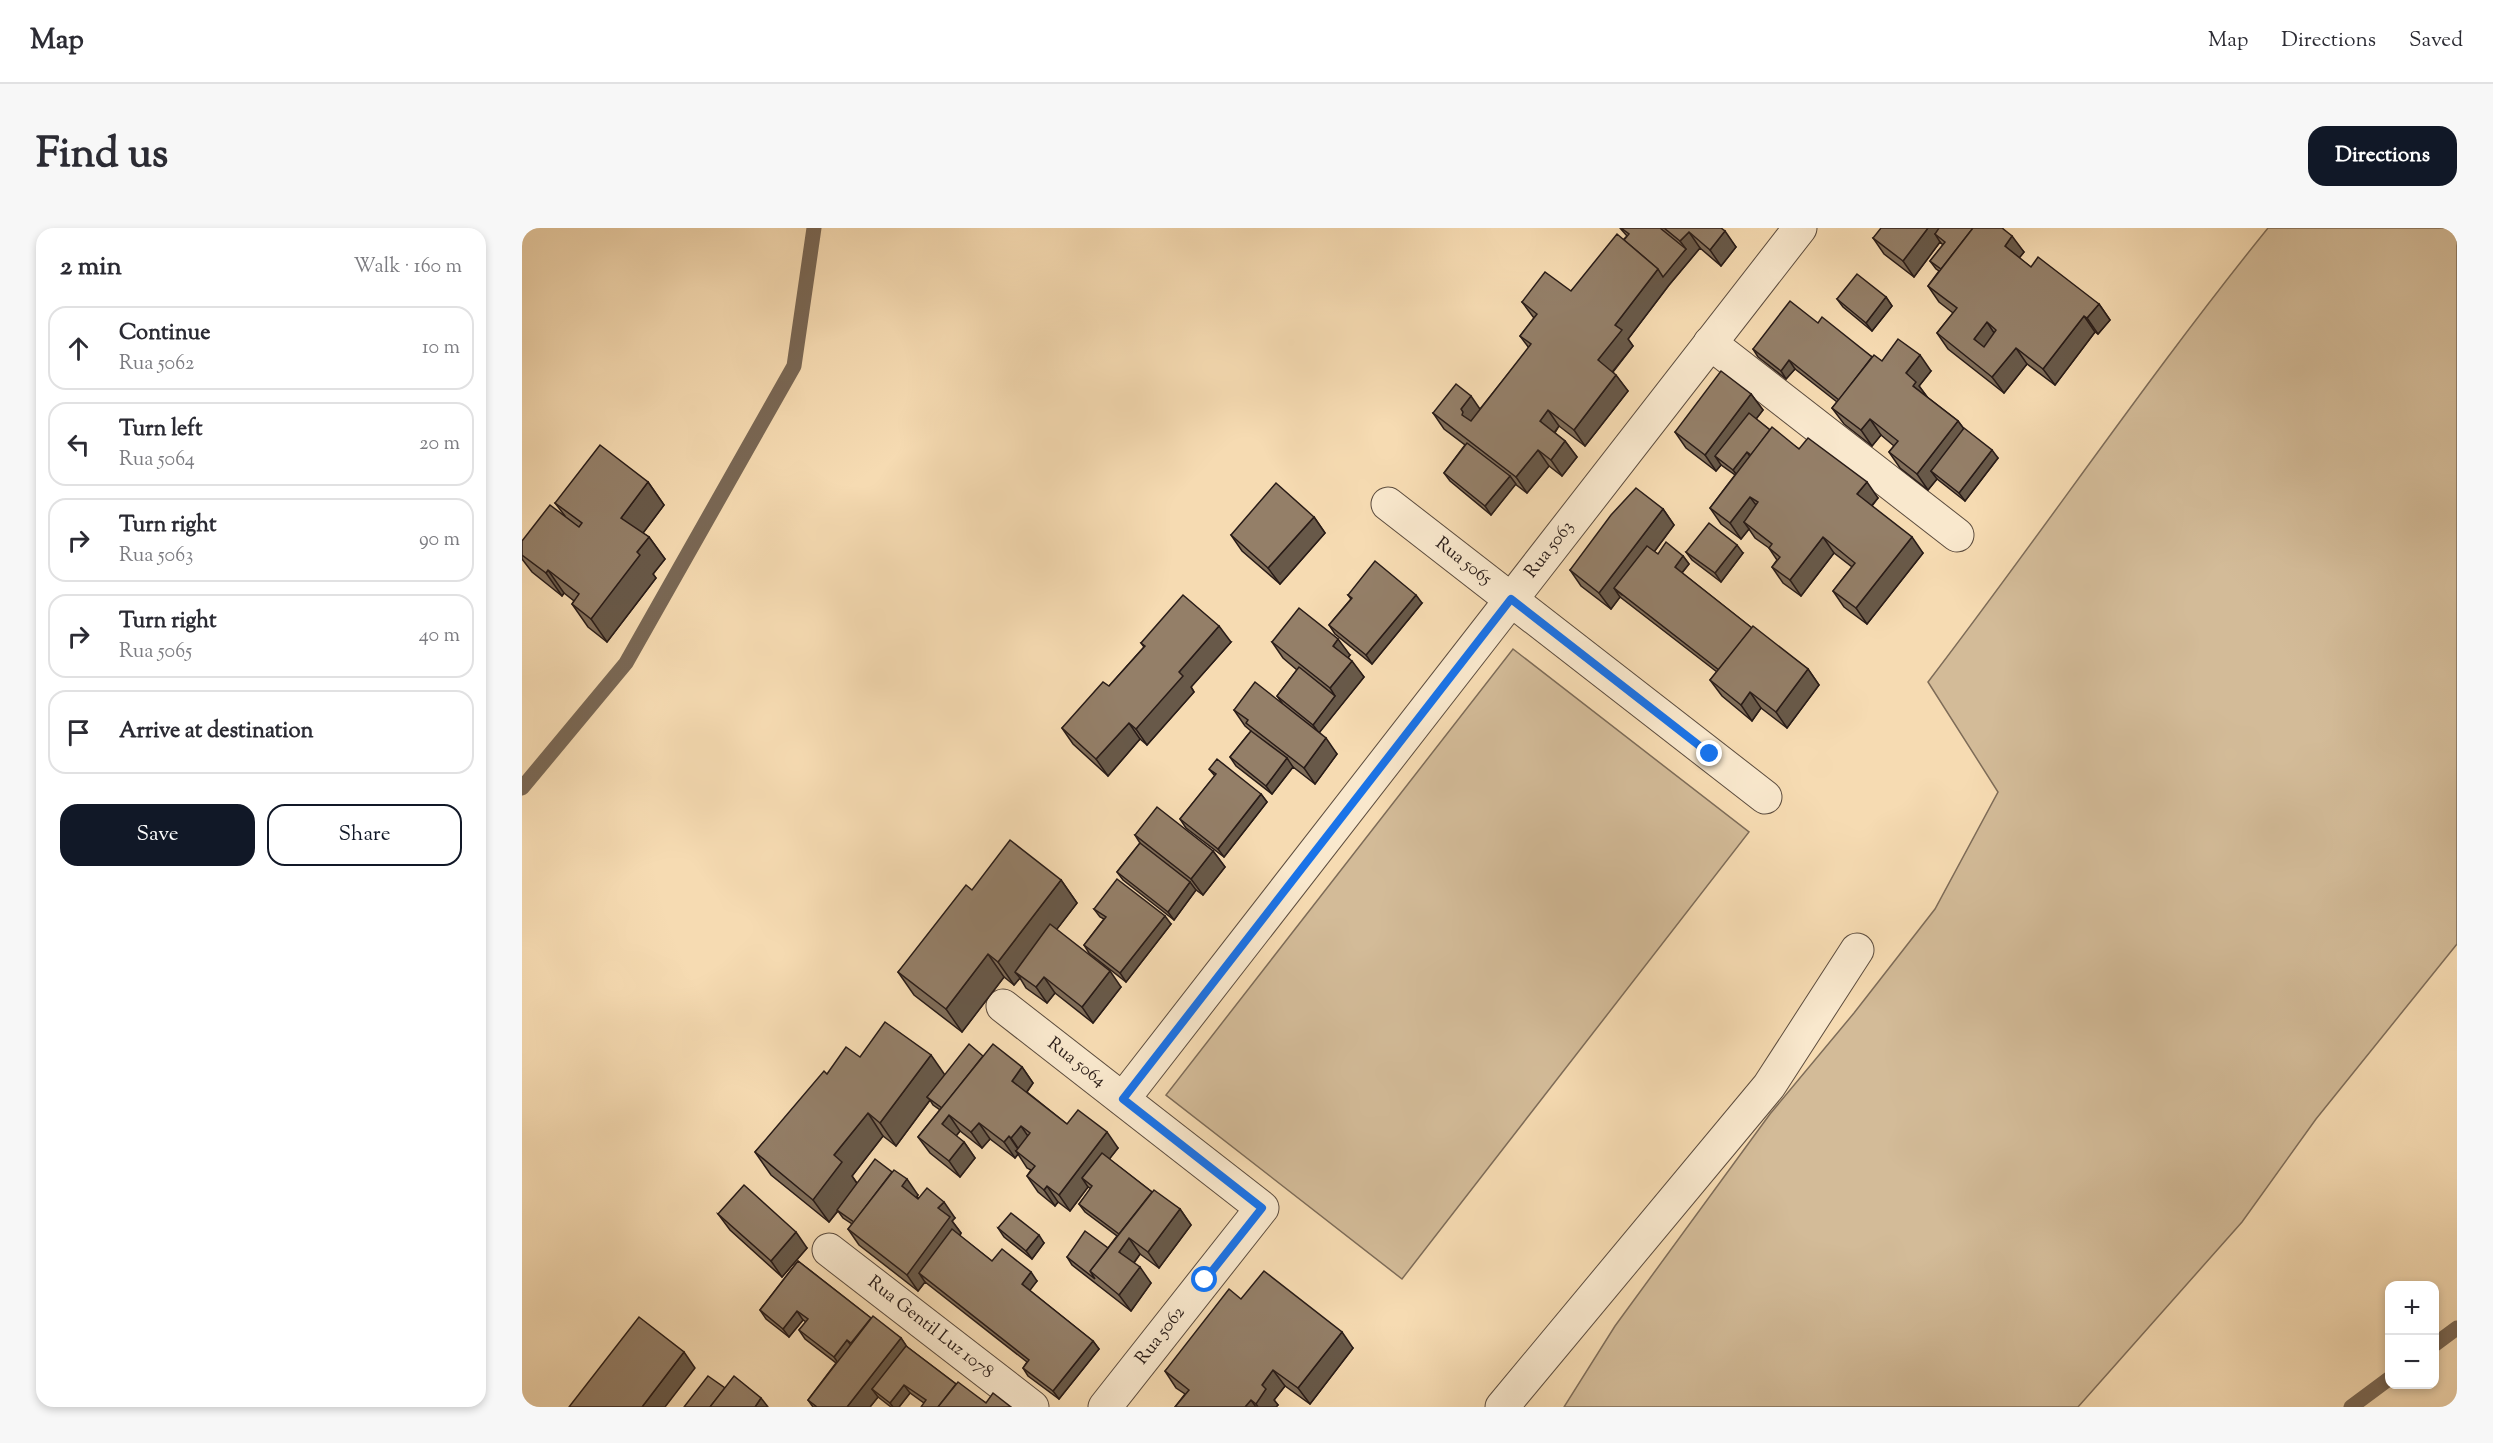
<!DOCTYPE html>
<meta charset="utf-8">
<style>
:root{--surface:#fff;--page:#f7f7f7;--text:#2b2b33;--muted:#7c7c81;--line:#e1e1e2;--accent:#111827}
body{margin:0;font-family:"Sorts Mill Goudy",serif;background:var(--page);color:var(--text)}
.controls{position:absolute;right:18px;bottom:18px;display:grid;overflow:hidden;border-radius:12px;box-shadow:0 3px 9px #0003}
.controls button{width:54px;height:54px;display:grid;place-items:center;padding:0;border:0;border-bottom:2px solid var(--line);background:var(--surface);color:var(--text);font:30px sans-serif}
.stop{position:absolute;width:18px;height:18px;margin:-14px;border:4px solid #1a73e8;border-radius:50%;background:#fff}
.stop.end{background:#1a73e8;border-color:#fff;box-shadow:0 2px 6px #0008}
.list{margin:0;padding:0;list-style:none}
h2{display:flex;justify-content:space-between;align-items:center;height:78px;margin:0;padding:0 24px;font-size:26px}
h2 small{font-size:20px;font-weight:400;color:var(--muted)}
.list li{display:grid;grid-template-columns:39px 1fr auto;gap:18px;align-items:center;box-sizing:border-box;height:84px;margin:0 12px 12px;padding:0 12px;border:2px solid var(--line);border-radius:18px}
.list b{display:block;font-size:22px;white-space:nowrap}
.list p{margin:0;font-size:20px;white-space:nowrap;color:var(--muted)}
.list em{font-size:20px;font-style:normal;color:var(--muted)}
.actions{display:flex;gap:12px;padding:18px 24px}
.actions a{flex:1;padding:14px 0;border:2px solid var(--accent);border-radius:18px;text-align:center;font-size:21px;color:var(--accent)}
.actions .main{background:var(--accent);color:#fff}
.icon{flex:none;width:33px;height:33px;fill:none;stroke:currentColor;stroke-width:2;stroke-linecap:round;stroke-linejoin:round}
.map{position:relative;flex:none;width:1935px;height:1179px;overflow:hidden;border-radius:18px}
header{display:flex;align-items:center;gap:36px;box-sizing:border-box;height:84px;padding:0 30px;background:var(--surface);border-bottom:2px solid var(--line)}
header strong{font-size:28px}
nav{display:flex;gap:33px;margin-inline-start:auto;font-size:21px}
.intro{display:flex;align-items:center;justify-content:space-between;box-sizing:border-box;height:144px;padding:0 36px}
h1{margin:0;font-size:42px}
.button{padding:15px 27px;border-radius:18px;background:var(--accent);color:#fff;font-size:21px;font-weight:700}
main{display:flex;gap:36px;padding:0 36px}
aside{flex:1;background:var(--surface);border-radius:18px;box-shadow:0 3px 9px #0003}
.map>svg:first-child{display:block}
.green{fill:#d3bb98;stroke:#7e6c58;stroke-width:1.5}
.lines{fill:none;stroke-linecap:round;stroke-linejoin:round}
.stream{stroke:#7a6855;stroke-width:15}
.minor-casing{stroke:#5c4c3e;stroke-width:35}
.minor{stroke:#f9e8cd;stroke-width:33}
.wall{fill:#7f6d59;stroke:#291c18;stroke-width:1.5}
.shaded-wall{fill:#685949;stroke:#291c18;stroke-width:1.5}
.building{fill:#947f68;stroke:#291c18;stroke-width:1.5;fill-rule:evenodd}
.route{stroke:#1a73e8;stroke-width:8}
.labels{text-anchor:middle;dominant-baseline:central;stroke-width:4.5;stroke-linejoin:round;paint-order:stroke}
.street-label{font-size:18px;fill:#291c18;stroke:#f9e8cd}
</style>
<header>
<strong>Map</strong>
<nav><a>Map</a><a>Directions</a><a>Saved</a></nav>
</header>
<div class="intro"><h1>Find us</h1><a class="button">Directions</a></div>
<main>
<aside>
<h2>2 min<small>Walk · 160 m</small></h2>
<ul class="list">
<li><svg class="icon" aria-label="ahead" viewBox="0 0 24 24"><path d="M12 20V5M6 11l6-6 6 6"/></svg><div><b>Continue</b><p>Rua 5062</p></div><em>10 m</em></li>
<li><svg class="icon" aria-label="left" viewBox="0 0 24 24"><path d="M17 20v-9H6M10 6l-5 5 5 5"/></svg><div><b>Turn left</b><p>Rua 5064</p></div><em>20 m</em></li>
<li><svg class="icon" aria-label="right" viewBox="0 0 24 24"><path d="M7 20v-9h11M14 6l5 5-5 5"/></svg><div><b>Turn right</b><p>Rua 5063</p></div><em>90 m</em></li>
<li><svg class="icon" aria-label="right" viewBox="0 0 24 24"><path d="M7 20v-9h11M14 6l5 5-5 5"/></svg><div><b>Turn right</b><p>Rua 5065</p></div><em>40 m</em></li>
<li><svg class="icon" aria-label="arrive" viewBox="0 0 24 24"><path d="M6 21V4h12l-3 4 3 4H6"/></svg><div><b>Arrive at destination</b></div></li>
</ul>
<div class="actions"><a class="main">Save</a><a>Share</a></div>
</aside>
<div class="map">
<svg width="1935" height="1179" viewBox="0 0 1935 1179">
<rect width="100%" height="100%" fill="#f6dbb2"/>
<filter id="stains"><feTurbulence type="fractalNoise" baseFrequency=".00333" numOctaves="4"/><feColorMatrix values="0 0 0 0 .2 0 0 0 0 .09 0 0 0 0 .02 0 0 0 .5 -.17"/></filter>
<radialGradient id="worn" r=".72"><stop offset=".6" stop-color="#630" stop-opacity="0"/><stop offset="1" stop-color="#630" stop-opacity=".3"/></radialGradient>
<g class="green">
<path d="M 1746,0 L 1935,0 L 1935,716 L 1794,891 L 1720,994 L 1556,1179 L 1042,1179 L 1093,1098 L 1248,886 L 1332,785 L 1413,681 L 1476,564 L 1406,454 C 1521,304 1627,147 1746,0 Z"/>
<path d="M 991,421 L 1227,604 L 880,1051 L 644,867 Z"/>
</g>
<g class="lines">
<g class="stream">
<path d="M 0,560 L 104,435 L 272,138 L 292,0"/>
<path d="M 1912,1117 L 1935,1100"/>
<path d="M 1829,1179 L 1868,1150"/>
</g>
<g class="minor-casing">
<g id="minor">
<path d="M 1188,115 L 1435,307"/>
<path d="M 866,276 L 1243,569"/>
<path d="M 481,778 L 740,980 L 583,1179"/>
<path d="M 601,871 L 1278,0"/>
<path d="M 307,1022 L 510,1179"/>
<path d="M 980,1179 L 1247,858 L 1335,722"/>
</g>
</g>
<use href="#minor" class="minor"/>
</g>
<g class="wall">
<path d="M 1098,0 L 1199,0 L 1214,19 L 1199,38 L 1178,20 L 1147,57 L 1106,111 L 1111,118 L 1091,144 L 1106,163 L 1063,218 L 1037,198 L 1033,205 L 1043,213 L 1055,229 L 1040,248 L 1027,238 L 1005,265 L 993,256 L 969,287 L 928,253 L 922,245 L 943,217 L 922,201 L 911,185 L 958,181 L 1007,120 L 998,108 L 1012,90 L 1000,74 L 1049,63 L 1105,8 Z"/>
<path d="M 1480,0 L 1502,24 L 1497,30 L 1509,39 L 1577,76 L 1588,92 L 1576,106 L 1573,104 L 1533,157 L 1505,136 L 1482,165 L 1426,121 L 1415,105 L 1431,85 L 1417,74 L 1406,58 L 1417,43 L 1414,41 L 1408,33 L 1421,17 L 1418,14 L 1392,49 L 1362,26 L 1351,10 Z"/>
<path d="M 1364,69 L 1370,78 L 1350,103 L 1321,79 L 1315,71 Z"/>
<path d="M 1296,95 L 1350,129 L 1360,133 L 1409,143 L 1397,158 L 1405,169 L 1436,193 L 1442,201 L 1476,230 L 1443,273 L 1415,251 L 1406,262 L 1378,240 L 1367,224 L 1372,218 L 1359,207 L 1350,218 L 1322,196 L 1310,180 L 1315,174 L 1273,141 L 1264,151 L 1236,129 L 1231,121 Z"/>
<path d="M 1229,166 L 1241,182 L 1234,191 L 1248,202 L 1277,221 L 1356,270 L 1350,278 L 1401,325 L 1345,396 L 1322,379 L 1311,363 L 1330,339 L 1312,325 L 1279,368 L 1261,355 L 1250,339 L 1255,332 L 1247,320 L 1233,310 L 1227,301 L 1219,311 L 1199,296 L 1188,280 L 1213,247 L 1199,237 L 1194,243 L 1164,220 L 1153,204 Z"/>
<path d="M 126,254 L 142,277 L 121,305 L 127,309 L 143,331 L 131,346 L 134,350 L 85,414 L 66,399 L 50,376 L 52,373 L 42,365 L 40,368 L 10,344 L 0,331 L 0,313 L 43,288 L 33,275 Z"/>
<path d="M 1141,281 L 1152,297 L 1132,324 L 1136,326 L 1161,328 L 1167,336 L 1160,345 L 1230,400 L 1286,441 L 1297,457 L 1265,500 L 1239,480 L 1230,493 L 1200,468 L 1188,452 L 1195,444 L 1098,369 L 1089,381 L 1059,358 L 1048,342 Z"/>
<path d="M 792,289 L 803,305 L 758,356 L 720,323 L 709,307 Z"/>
<path d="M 1164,324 L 1221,325 L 1199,354 L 1170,332 Z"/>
<path d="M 826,367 L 900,375 L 850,436 L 813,406 L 807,397 L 829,371 Z"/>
<path d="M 709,414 L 669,459 L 672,464 L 625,517 L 618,511 L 586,548 L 551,516 L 540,500 L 587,458 L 622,419 L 619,415 Z"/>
<path d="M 750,414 L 828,427 L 826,429 L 842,449 L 797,504 L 815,526 L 793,556 L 771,539 L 750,566 L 714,538 L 708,529 L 729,503 L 723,498 L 712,482 L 760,475 L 755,468 L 775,442 L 761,430 Z"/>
<path d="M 687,541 L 739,566 L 745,574 L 702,629 L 664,600 L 658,591 L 693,548 Z"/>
<path d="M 613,607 L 691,623 L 703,639 L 681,667 L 674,662 L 652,692 L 601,652 L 595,644 L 618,615 Z"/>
<path d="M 539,652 L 555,675 L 534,702 L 599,759 L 571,795 L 533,765 L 525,775 L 504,760 L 498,750 L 492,757 L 482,749 L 440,804 L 392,767 L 376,744 L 450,662 Z"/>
<path d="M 572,681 L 649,696 L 604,754 L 567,725 L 562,717 L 582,691 L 578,689 Z"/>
<path d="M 461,828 L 500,839 L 511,855 L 505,864 L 545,896 L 596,920 L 587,931 L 630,964 L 658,981 L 669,997 L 637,1040 L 618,1026 L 612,1035 L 629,1055 L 609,1083 L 550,1037 L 545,1029 L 586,1020 L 595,1008 L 563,984 L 557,976 L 569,961 L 566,959 L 548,983 L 536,974 L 533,978 L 516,964 L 505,948 L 509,942 L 505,940 L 496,926 L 493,930 L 468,911 L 460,920 L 438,903 L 434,908 L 442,914 L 453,930 L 438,949 L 408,925 L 396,909 L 418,882 L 411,877 L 408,872 L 374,918 L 361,908 L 330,948 L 335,955 L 396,967 L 395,969 L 433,990 L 430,993 L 439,1005 L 438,1008 L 470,1033 L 515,1053 L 507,1062 L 571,1113 L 577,1121 L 537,1171 L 506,1148 L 501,1140 L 505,1134 L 403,1054 L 396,1063 L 337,1017 L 326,1001 L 330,996 L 321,990 L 316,983 L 307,994 L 249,947 L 233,924 L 305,846 L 338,829 L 423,847 Z"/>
<path d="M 196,986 L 285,1020 L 260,1049 L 208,1002 Z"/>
<path d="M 476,1000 L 522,1015 L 510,1031 L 482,1009 Z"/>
<path d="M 276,1033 L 349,1090 L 379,1110 L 384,1118 L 434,1156 L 464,1175 L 489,1179 L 402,1175 L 388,1165 L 377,1179 L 369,1179 L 356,1169 L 348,1179 L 291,1179 L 286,1172 L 314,1135 L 283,1111 L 277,1102 L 284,1094 L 281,1092 L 267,1109 L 244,1091 L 238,1082 Z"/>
<path d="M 719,1071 L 831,1120 L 788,1176 L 763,1158 L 752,1172 L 756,1177 L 754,1179 L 653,1179 L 663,1166 L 654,1160 L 643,1143 Z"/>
</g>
<g class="shaded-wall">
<path d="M 1406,0 L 1429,0 L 1413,6 L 1418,14 L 1392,49 L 1381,33 Z"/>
<path d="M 1203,3 L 1214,19 L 1199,38 L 1188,22 Z"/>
<path d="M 1167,4 L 1178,20 L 1147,57 L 1106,111 L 1111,118 L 1087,148 L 1076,132 L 1093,97 L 1136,41 L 1164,21 L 1158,13 Z"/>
<path d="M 1490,8 L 1502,24 L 1494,34 L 1483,18 Z"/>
<path d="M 1364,69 L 1370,78 L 1350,103 L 1344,95 Z"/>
<path d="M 1577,76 L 1588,92 L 1576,106 L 1565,90 Z"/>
<path d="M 1562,88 L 1573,104 L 1533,157 L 1521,141 Z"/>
<path d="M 1465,94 L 1476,111 L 1463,127 L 1452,111 Z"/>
<path d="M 1494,120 L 1505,136 L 1482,165 L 1470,149 Z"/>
<path d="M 1398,127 L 1409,143 L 1397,158 L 1406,170 L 1391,158 L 1384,145 Z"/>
<path d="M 1267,132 L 1273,141 L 1264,151 L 1259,143 Z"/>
<path d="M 1094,147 L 1106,163 L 1063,218 L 1052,202 Z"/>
<path d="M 1229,166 L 1241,182 L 1201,234 L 1193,228 L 1199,237 L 1194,243 L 1183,227 Z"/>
<path d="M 949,168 L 960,184 L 950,197 L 940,187 L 939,181 Z"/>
<path d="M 1026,182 L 1037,198 L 1029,209 L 1018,193 Z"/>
<path d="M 1348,191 L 1359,207 L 1350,218 L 1339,202 Z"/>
<path d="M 1436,193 L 1448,209 L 1409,243 L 1415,251 L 1406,262 L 1395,246 Z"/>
<path d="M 1043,213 L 1055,229 L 1040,248 L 1029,232 Z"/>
<path d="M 1016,222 L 1027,238 L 1005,265 L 994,249 Z"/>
<path d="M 1470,222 L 1476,230 L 1443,273 L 1437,265 Z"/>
<path d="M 1225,224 L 1231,233 L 1217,250 L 1211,242 Z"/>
<path d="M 988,248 L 994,256 L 969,287 L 963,278 Z"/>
<path d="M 126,254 L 142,277 L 115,313 L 99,290 Z"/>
<path d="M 1345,254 L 1356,270 L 1346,282 L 1335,266 Z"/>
<path d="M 1228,269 L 1240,285 L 1222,294 L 1227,301 L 1219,311 L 1208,295 Z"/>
<path d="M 1141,281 L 1152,297 L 1100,367 L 1092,360 L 1098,369 L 1089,381 L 1077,365 Z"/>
<path d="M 792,289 L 803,305 L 758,356 L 746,340 Z"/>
<path d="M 127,309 L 143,331 L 131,346 L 134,350 L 85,414 L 69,391 L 115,324 Z"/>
<path d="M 1301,309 L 1312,325 L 1279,368 L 1268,352 Z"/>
<path d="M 1390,309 L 1401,325 L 1345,396 L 1334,380 Z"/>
<path d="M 1215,317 L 1221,325 L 1199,354 L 1193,345 Z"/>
<path d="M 1161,328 L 1167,336 L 1158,347 L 1153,339 Z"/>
<path d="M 26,342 L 42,365 L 40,368 L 24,345 Z"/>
<path d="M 894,367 L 900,375 L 850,436 L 844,427 Z"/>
<path d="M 697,398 L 709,414 L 669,459 L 672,464 L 625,517 L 614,501 L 657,444 Z"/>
<path d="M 816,411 L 828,427 L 823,434 L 811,418 Z"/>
<path d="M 830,433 L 842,449 L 797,505 L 791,497 L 813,468 L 808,460 Z"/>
<path d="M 1286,441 L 1297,457 L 1265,500 L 1254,484 Z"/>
<path d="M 1228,464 L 1239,480 L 1230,493 L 1219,477 Z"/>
<path d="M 607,495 L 618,511 L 586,548 L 574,531 Z"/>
<path d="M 804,510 L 815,526 L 793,556 L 782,540 Z"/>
<path d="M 765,530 L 771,539 L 750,566 L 744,558 Z"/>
<path d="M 739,566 L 745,574 L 702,629 L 696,621 Z"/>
<path d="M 691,623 L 703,639 L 681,667 L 669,651 Z"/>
<path d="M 539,652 L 555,675 L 499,748 L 493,744 L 498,750 L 492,757 L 476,734 Z"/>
<path d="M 668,654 L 674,662 L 652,692 L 646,684 Z"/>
<path d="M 643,688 L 649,696 L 604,754 L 598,745 Z"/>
<path d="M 466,726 L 482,749 L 440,804 L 424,781 Z"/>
<path d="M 588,743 L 599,759 L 571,795 L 560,779 Z"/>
<path d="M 522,749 L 533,765 L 525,775 L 514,759 Z"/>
<path d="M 409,827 L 425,850 L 405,869 L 408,872 L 374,918 L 358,895 Z"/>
<path d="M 500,839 L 511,855 L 501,869 L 490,853 Z"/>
<path d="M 346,885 L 361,908 L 330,948 L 336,957 L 307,994 L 291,972 L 312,927 Z"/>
<path d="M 427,887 L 438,903 L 431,912 L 420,896 Z"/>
<path d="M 457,895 L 468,911 L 460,920 L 449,904 Z"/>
<path d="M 499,898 L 510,914 L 500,926 L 489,910 Z"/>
<path d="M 585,904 L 596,920 L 568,956 L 560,950 L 566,959 L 548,983 L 537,967 Z"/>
<path d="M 487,908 L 498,924 L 494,923 L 496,926 L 493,930 L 482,914 Z"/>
<path d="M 442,914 L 453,930 L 438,949 L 427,933 Z"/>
<path d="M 385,951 L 396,967 L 391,974 L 339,999 Z"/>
<path d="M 525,958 L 536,974 L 533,978 L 522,962 Z"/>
<path d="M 422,974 L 433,990 L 430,993 L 439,1005 L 405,1051 L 397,1045 L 403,1054 L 396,1063 L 385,1047 L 416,980 Z"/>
<path d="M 658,981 L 669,997 L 637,1040 L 626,1024 Z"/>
<path d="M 274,1004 L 285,1020 L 260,1049 L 249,1033 Z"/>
<path d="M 517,1007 L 522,1015 L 510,1031 L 504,1023 Z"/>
<path d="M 607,1010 L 618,1026 L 608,1040 L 597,1024 Z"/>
<path d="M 618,1039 L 629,1055 L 609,1083 L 597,1067 Z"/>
<path d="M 509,1044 L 515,1053 L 506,1065 L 500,1056 Z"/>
<path d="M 275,1083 L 281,1092 L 267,1109 L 261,1101 Z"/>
<path d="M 820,1104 L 831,1120 L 788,1176 L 776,1160 Z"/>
<path d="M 379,1110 L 390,1126 L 350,1161 L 356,1169 L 348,1179 L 325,1179 Z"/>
<path d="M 325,1112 L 331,1120 L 318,1138 L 312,1129 Z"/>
<path d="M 571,1113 L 577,1121 L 537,1171 L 531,1163 Z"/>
<path d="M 162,1124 L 173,1140 L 143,1179 L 120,1179 Z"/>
<path d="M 751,1142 L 763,1158 L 752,1172 L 756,1177 L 754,1179 L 736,1179 L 734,1176 L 740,1157 Z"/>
<path d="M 382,1157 L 388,1165 L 377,1179 L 371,1179 L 368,1175 Z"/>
<path d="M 239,1170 L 246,1179 L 233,1179 Z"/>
<path d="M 729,1172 L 734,1179 L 723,1179 Z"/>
</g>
<g class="building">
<path d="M 1099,0 L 1138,0 L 1164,21 L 1141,49 L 1136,41 L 1102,12 L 1107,6 Z"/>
<path d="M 1142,0 L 1199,0 L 1203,3 L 1188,22 L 1167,4 L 1158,13 Z"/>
<path d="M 1359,0 L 1406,0 L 1381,33 L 1351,10 Z"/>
<path d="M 1417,0 L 1451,0 L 1419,41 L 1408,33 L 1423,14 L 1413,6 Z"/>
<path d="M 1451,0 L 1480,0 L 1490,8 L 1483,18 L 1509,39 L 1516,29 L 1577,76 L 1565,90 L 1562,88 L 1521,141 L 1494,120 L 1470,149 L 1415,105 L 1435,80 L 1406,58 ZM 1465,94 L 1474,102 L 1462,119 L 1452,111 Z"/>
<path d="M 1095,6 L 1136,41 L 1093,97 L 1100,102 L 1076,132 L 1094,147 L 1052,202 L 1026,182 L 1018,193 L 1043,213 L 1029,232 L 1016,222 L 994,249 L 911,185 L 934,156 L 949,168 L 939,181 L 941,184 L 940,187 L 949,193 L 1009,116 L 998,108 L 1015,86 L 1000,74 L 1023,44 L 1049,63 Z"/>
<path d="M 1335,46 L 1364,69 L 1344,95 L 1315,71 Z"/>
<path d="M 1268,73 L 1296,95 L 1300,89 L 1350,129 L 1317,172 L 1267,132 L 1259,143 L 1231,121 Z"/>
<path d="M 1376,111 L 1398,127 L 1384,145 L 1394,154 L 1391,158 L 1436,193 L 1395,246 L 1367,224 L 1376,213 L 1348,191 L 1339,202 L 1310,180 L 1352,127 L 1360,133 Z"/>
<path d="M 1199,143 L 1229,166 L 1183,227 L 1153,204 Z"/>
<path d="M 1227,185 L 1248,202 L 1229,227 L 1225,224 L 1211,242 L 1193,228 Z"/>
<path d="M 1250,199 L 1277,221 L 1286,210 L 1345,254 L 1335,266 L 1390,309 L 1334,380 L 1311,363 L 1333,335 L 1301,309 L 1268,352 L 1250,339 L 1258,329 L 1247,320 L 1250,316 L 1222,294 L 1236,274 L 1228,269 L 1208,295 L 1188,280 Z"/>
<path d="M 1442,200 L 1470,222 L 1437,265 L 1409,243 Z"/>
<path d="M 945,215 L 988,248 L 963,278 L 922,245 Z"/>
<path d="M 78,217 L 126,254 L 99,290 L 127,309 L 115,324 L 118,327 L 69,391 L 50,376 L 57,366 L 26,342 L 24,345 L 0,327 L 0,313 L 28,277 L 57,299 L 60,295 L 33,275 Z"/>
<path d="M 754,255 L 792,289 L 746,340 L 709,307 Z"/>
<path d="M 1114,260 L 1141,281 L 1077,365 L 1048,342 L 1089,287 Z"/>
<path d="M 1187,295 L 1215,317 L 1193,345 L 1164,324 Z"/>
<path d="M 1144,314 L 1161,328 L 1153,339 L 1230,400 L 1197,442 L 1092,360 L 1125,318 L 1136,326 Z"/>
<path d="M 853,333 L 894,367 L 844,427 L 807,397 L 830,370 L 826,367 Z"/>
<path d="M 661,367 L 697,398 L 657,444 L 661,448 L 614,501 L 607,495 L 574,531 L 540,500 L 581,454 L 587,458 L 623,418 L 619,415 Z"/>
<path d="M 777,380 L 816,411 L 811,418 L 830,433 L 808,460 L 750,414 Z"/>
<path d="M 1231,398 L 1286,441 L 1254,484 L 1228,464 L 1219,477 L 1188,452 Z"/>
<path d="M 777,439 L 813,468 L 791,497 L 755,468 Z"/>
<path d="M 733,454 L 804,510 L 782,540 L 724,495 L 726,492 L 712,482 Z"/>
<path d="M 729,503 L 765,530 L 744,558 L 708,529 Z"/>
<path d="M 695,531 L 739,566 L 696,621 L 658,591 L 694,546 L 687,541 Z"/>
<path d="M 635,579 L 691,623 L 669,651 L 613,607 Z"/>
<path d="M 488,612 L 539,652 L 476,734 L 466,726 L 424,781 L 376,744 L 444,657 L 450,662 Z"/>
<path d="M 618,615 L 668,654 L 646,684 L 595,644 Z"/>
<path d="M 595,651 L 643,688 L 598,745 L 562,717 L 584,689 L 572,681 Z"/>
<path d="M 528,696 L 588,743 L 560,779 L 522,749 L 514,759 L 493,744 Z"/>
<path d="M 363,794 L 409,827 L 358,895 L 346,885 L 312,927 L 320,934 L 291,972 L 233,924 L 302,843 L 305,846 L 324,819 L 338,829 Z"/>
<path d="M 447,816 L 461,828 L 420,880 L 405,869 Z"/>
<path d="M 471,816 L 500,839 L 490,853 L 545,896 L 556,882 L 585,904 L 537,967 L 525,958 L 522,962 L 505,948 L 513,938 L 494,923 L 508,905 L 499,898 L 489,910 L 487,908 L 482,914 L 457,895 L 449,904 L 427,887 L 420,896 L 442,914 L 427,933 L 396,909 Z"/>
<path d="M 580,925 L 630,964 L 597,1006 L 557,976 L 570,958 L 560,950 Z"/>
<path d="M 353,931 L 370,944 L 332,994 L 315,982 Z"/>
<path d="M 372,942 L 385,951 L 380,958 L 396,971 L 405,960 L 422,974 L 416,980 L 428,989 L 385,1047 L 326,1001 Z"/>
<path d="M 222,957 L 274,1004 L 249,1033 L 196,986 Z"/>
<path d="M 632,962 L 658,981 L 626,1024 L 607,1010 L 597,1024 L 618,1039 L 597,1067 L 568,1043 Z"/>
<path d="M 489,985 L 517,1007 L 504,1023 L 476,1000 Z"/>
<path d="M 430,1001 L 470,1033 L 480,1021 L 509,1044 L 500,1056 L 571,1113 L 531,1163 L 501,1140 L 507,1132 L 397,1045 Z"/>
<path d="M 563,1003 L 586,1020 L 568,1043 L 573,1051 L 545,1029 Z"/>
<path d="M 276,1033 L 349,1090 L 329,1115 L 325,1112 L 312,1129 L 277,1102 L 286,1091 L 275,1083 L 261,1101 L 238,1082 Z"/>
<path d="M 742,1043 L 820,1104 L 776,1160 L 751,1142 L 740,1157 L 744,1161 L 734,1176 L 729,1172 L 723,1179 L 653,1179 L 667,1162 L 643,1143 L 707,1061 L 719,1071 Z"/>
<path d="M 351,1088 L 379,1110 L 325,1179 L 295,1179 L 286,1172 Z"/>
<path d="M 117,1089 L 162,1124 L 120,1179 L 47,1179 Z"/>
<path d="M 384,1118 L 434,1156 L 416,1179 L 399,1179 L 404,1172 L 382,1157 L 368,1175 L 350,1161 Z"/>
<path d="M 186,1148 L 203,1160 L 188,1179 L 162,1179 Z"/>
<path d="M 212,1148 L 239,1170 L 233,1179 L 188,1179 Z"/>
<path d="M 436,1154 L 464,1175 L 471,1165 L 489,1179 L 416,1179 Z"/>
</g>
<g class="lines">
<path class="route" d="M 683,1052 L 740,980 L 601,871 L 989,371 L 1188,526"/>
</g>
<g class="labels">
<g class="street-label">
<text transform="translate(1028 322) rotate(-52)">Rua 5063</text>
<text transform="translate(941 334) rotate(38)">Rua 5065</text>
<text transform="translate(554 835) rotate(38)">Rua 5064</text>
<text transform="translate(408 1100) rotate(38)">Rua Gentil Luz 1078</text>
<text transform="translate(639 1108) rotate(-52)">Rua 5062</text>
</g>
</g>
<rect width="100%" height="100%" filter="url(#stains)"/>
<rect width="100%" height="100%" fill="url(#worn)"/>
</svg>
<div class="controls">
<button>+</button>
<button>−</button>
</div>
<div class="stop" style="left:683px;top:1052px"></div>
<div class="stop end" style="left:1188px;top:526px"></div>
</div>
</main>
